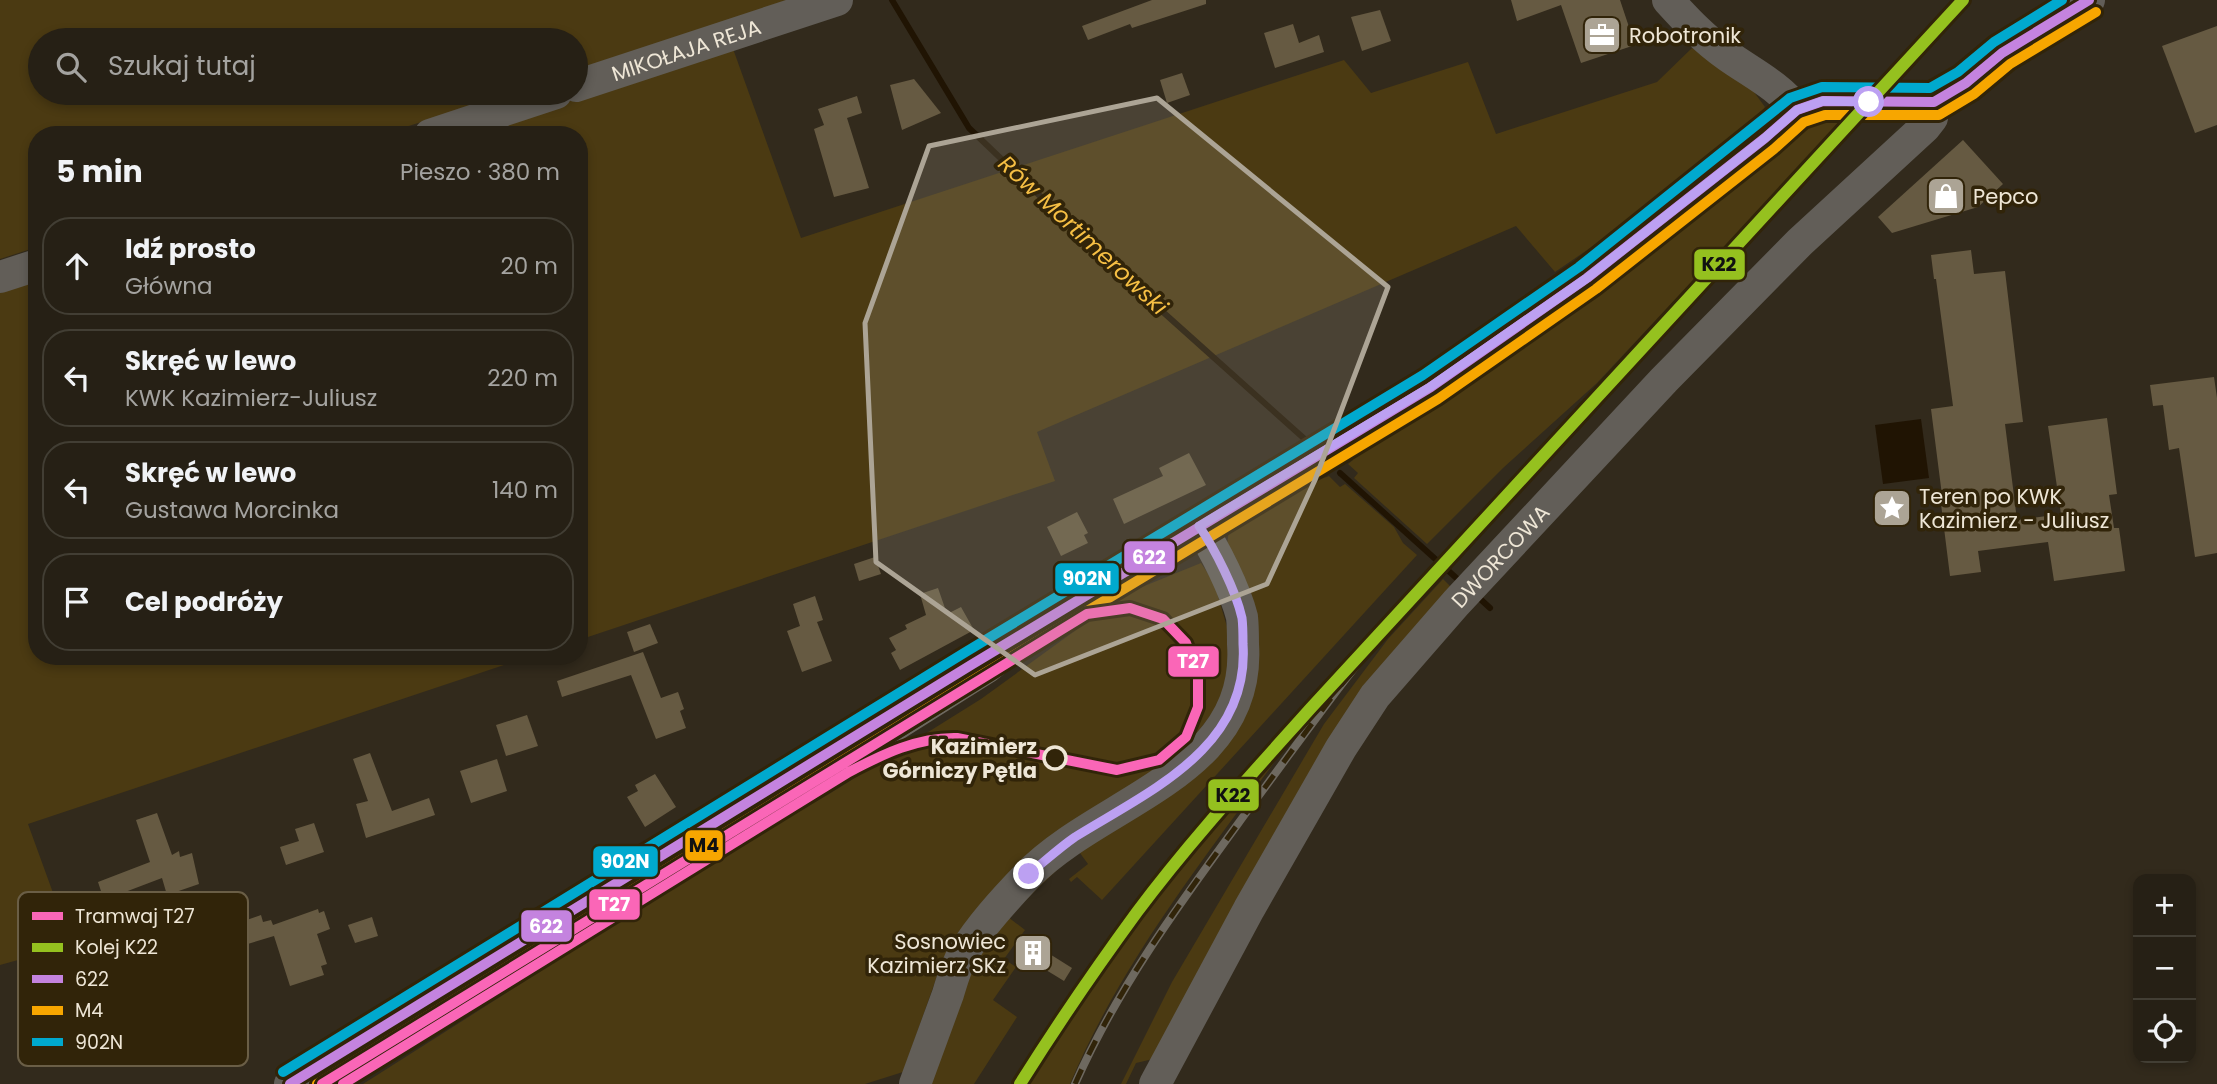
<!DOCTYPE html>
<html lang="pl">
<meta charset="utf-8">
<style>
:root{--surface:#262015;--page:#322d22;--text:#f1f3f6;--muted:#a4a3a0;--line:#423e34}
body{margin:0;font-family:Poppins,sans-serif;background:var(--page);color:var(--text)}
.controls{position:absolute;right:21px;bottom:21px;display:grid;overflow:hidden;border-radius:14px;box-shadow:0 4px 10px #0003}
.controls button{width:63px;height:63px;display:grid;place-items:center;padding:0;border:0;border-bottom:2px solid var(--line);background:var(--surface);color:var(--text);font:35px sans-serif}
.stop{position:absolute;width:21px;height:21px;margin:-16px;border:5px solid #bca0f2;border-radius:50%;background:#fff}
.stop.end{background:#bca0f2;border-color:#fff;box-shadow:0 2px 7px #0008}
.list{margin:0;padding:0;list-style:none}
h2{display:flex;justify-content:space-between;align-items:center;height:91px;margin:0;padding:0 28px;font-size:30px}
h2 small{font-size:23px;font-weight:400;color:var(--muted)}
.list li{display:grid;grid-template-columns:46px 1fr auto;gap:21px;align-items:center;box-sizing:border-box;height:98px;margin:0 14px 14px;padding:0 14px;border:2px solid var(--line);border-radius:28px}
.list b{display:block;font-size:26px;white-space:nowrap}
.list p{margin:0;font-size:23px;white-space:nowrap;color:var(--muted)}
.list em{font-size:23px;font-style:normal;color:var(--muted)}
.icon{flex:none;width:38px;height:38px;fill:none;stroke:currentColor;stroke-width:2;stroke-linecap:round;stroke-linejoin:round}
.map{position:relative;flex:none;width:2217px;height:1084px;overflow:hidden}
.search{position:absolute;background:var(--surface);box-shadow:0 4px 10px #0003;left:28px;top:28px;width:560px;height:77px;display:flex;align-items:center;gap:18px;box-sizing:border-box;padding:0 24px;border-radius:38px;color:var(--muted);font-size:26px}
.panel{position:absolute;background:var(--surface);box-shadow:0 4px 10px #0003;left:28px;top:126px;width:560px;height:539px;border-radius:28px}
.map>svg:first-child{display:block}
.green{fill:#4b3a12}
.water{fill:#201403}
.lines{fill:none;stroke-linecap:round;stroke-linejoin:round}
.stream{stroke:#201403;stroke-width:6}
.building{fill:#665a42}
.minor{stroke:#625e58;stroke-width:32}
.tram{stroke:#6e6960;stroke-width:2}
.rail-casing{stroke:#6e6960;stroke-width:8}
.rail{stroke:#312409;stroke-width:5;stroke-dasharray:16;stroke-linecap:butt}
.bus-1-casing{stroke:#312409;stroke-width:16}
.bus-2-casing{stroke:#312409;stroke-width:16}
.bus-3-casing{stroke:#312409;stroke-width:16}
.bus-1{stroke:#c483df;stroke-width:10}
.bus-2{stroke:#f7a600;stroke-width:10}
.bus-3{stroke:#00a9ce;stroke-width:10}
.rail-1-casing{stroke:#312409;stroke-width:18}
.rail-1{stroke:#95c11f;stroke-width:12}
.tram-1-casing{stroke:#312409;stroke-width:16}
.tram-1{stroke:#fa66b7;stroke-width:10}
.route{stroke:#bca0f2;stroke-width:9}
.marked{fill:#aca495;fill-opacity:0.2;stroke:#aca495;stroke-width:5;stroke-linejoin:round}
.stop-dot{fill:#312409;stroke:#eee6d6;stroke-width:3.5}
.labels{text-anchor:middle;dominant-baseline:central;stroke-width:7;stroke-linejoin:round;paint-order:stroke}
.poi-label{font-size:21px;fill:#eee6d6;stroke:#312409;text-anchor:start}
.street-label{font-size:21px;fill:#eee6d6;stroke:#312409}
.stop-label{font-size:21px;font-weight:bold;fill:#eee6d6;stroke:#312409;text-anchor:end}
.water-label{font-size:23px;font-style:italic;fill:#f6bf44;stroke:#312409}
.key{fill:#312409;stroke:#6a5e46;stroke-width:2}
.key-label{font-size:19px;fill:#eee6d6}
.line-badge{stroke:#312409;stroke-width:2.5}
.badge-label{font-size:19px;text-anchor:middle;font-weight:bold;fill:#fff}
.pale-badge-label{font-size:19px;text-anchor:middle;font-weight:bold;fill:#111}
</style>
<div class="map">
<svg width="2217" height="1084" viewBox="0 0 2217 1084">
<rect width="100%" height="100%" fill="#322a1c"/>
<g class="green">
<path d="M 0,0 L 796,0 L 576,72 L 576,40 L 40,40 L 40,93 L 511,93 L 381,135 L 37,135 L 37,247 L 0,259 Z"/>
<path d="M 732,46 L 801,238 L 1344,60 L 1371,93 L 1468,62 L 1496,134 L 1657,82 L 1692,48 L 1751,88 L 1765,107 L 1751,125 L 1662,199 L 1555,272 L 1516,226 L 1037,432 L 1055,481 L 579,640 L 579,135 L 470,135 Z"/>
<path d="M 1823,118 L 1845,118 L 1597,383 L 1503,468 L 1427,544 L 1354,478 L 1358,473 L 1348,464 L 1353,460 L 1350,454 L 1509,356 L 1609,283 L 1810,121 L 1815,120 L 1816,123 L 1822,123 Z"/>
<path d="M 37,281 L 37,656 L 531,656 L 28,824 L 72,945 L 0,965 L 0,293 Z"/>
<path d="M 1316,473 L 1321,479 L 1329,476 L 1340,487 L 1345,484 L 1394,527 L 1403,543 L 1417,555 L 1102,900 L 1077,877 L 1071,882 L 1069,879 L 1088,864 L 1077,849 L 1240,715 L 1227,547 L 1229,527 Z"/>
<path d="M 1201,563 L 1214,583 L 1233,647 L 1228,693 L 1177,759 L 1017,868 L 941,965 L 903,1072 L 865,1084 L 363,1084 L 725,854 L 829,794 L 981,699 L 1127,593 Z"/>
<path d="M 1443,579 L 1451,587 L 1153,1059 L 1136,1063 L 1126,1084 L 1121,1084 L 1172,982 L 1324,724 L 1388,639 Z"/>
<path d="M 1284,749 C 1206,856 1122,960 1070,1084 L 1027,1084 C 1065,1026 1103,967 1146,912 C 1190,856 1238,803 1284,749 Z"/>
<path d="M 1058,869 L 1008,917 L 1025,930 L 1004,959 L 1016,967 L 993,1000 L 1017,1017 L 974,1084 L 927,1084 L 961,981 L 1007,909 Z"/>
</g>
<path class="water" d="M 1921,419 L 1929,478 L 1883,484 L 1875,425 Z"/>
<g class="lines">
<g class="stream">
<path d="M 892,0 L 969,128 L 1135,287 L 1308,442"/>
<path d="M 1340,473 L 1463,584"/>
<path d="M 1477,596 L 1490,608"/>
</g>
</g>
<g class="building">
<path d="M 1152,0 L 1206,0 L 1206,4 L 1132,28 L 1130,24 L 1088,40 L 1082,26 Z"/>
<path d="M 1511,0 L 1620,0 L 1635,45 L 1581,63 L 1561,5 L 1517,21 Z"/>
<path d="M 1380,10 L 1391,41 L 1362,51 L 1351,17 Z"/>
<path d="M 1293,24 L 1299,43 L 1319,35 L 1324,52 L 1275,68 L 1264,33 Z"/>
<path d="M 2217,26 L 2217,125 L 2195,133 L 2162,46 Z"/>
<path d="M 1182,73 L 1190,95 L 1167,103 L 1160,80 Z"/>
<path d="M 914,79 L 941,113 L 902,130 L 890,85 Z"/>
<path d="M 857,96 L 862,113 L 847,118 L 869,188 L 834,197 L 814,129 L 824,125 L 818,109 Z"/>
<path d="M 1963,140 L 2003,184 L 1978,207 L 1892,233 L 1878,217 Z"/>
<path d="M 1971,250 L 1974,274 L 2005,271 L 2023,422 L 2005,424 L 2017,520 L 2061,514 L 2048,426 L 2107,418 L 2117,494 L 2109,495 L 2114,528 L 2119,528 L 2125,571 L 2054,581 L 2048,542 L 1978,551 L 1981,572 L 1950,576 L 1941,504 L 1943,503 L 1931,409 L 1953,406 L 1936,279 L 1934,279 L 1931,255 Z"/>
<path d="M 2214,377 L 2217,398 L 2217,553 L 2195,557 L 2179,448 L 2169,450 L 2163,405 L 2153,406 L 2150,385 Z"/>
<path d="M 1189,453 L 1206,485 L 1124,524 L 1113,499 L 1163,476 L 1159,468 Z"/>
<path d="M 1077,512 L 1088,533 L 1084,535 L 1088,543 L 1061,556 L 1047,527 Z"/>
<path d="M 875,557 L 881,574 L 859,581 L 854,564 Z"/>
<path d="M 938,588 L 947,614 L 961,607 L 974,630 L 900,670 L 891,653 L 896,650 L 889,638 L 907,629 L 905,625 L 926,615 L 920,594 Z"/>
<path d="M 815,596 L 823,620 L 817,622 L 832,661 L 802,672 L 787,631 L 800,626 L 793,604 Z"/>
<path d="M 650,624 L 658,643 L 634,652 L 627,632 Z"/>
<path d="M 643,652 L 661,698 L 678,692 L 684,709 L 680,711 L 686,728 L 656,739 L 631,675 L 562,697 L 557,681 Z"/>
<path d="M 527,715 L 538,746 L 506,756 L 496,725 Z"/>
<path d="M 370,753 L 392,811 L 429,798 L 435,815 L 366,838 L 356,804 L 368,801 L 353,759 Z"/>
<path d="M 497,759 L 507,791 L 471,803 L 460,771 Z"/>
<path d="M 655,774 L 676,807 L 645,827 L 627,797 L 638,791 L 635,785 Z"/>
<path d="M 157,813 L 172,855 L 179,851 L 180,857 L 192,853 L 199,884 L 167,895 L 162,878 L 104,900 L 98,882 L 150,862 L 136,820 Z"/>
<path d="M 314,823 L 324,852 L 286,865 L 280,847 L 299,841 L 295,829 Z"/>
<path d="M 318,909 L 319,913 L 324,911 L 330,929 L 317,934 L 327,964 L 321,966 L 324,975 L 290,986 L 274,936 L 231,949 L 224,928 L 261,915 L 263,922 L 271,920 L 273,925 Z"/>
<path d="M 372,917 L 378,936 L 355,943 L 348,925 Z"/>
<path d="M 1029,941 L 1072,968 L 1064,981 L 1020,954 Z"/>
</g>
<g class="lines">
<g class="minor">
<path d="M 1668,0 C 1687,21 1705,40 1728,56 C 1752,73 1779,86 1797,110"/>
<path id="s1" d="M 576,86 L 837,0"/>
<path d="M 430,135 L 556,93"/>
<path d="M 0,277 L 37,265"/>
<path d="M 290,1084 L 971,665 L 1431,387 L 1587,278 L 1765,138 L 1797,110 L 1823,101 L 1934,102 L 1966,83 L 2002,53 L 2089,0"/>
<path d="M 915,1084 C 926,1054 937,1024 948,994 C 952,981 956,966 963,954 C 980,926 1004,900 1027,876 C 1100,800 1252,774 1243,644 C 1243,635 1243,626 1242,617 C 1235,590 1215,549 1199,526"/>
<path id="s2" d="M 1155,1084 L 1249,909 L 1341,748 L 1375,696 L 1456,603 L 1664,380 L 1800,242 L 1925,127 L 1932,118 L 1934,102"/>
</g>
<path class="tram" d="M 849,772 L 995,680 L 1047,638"/>
<g class="rail-casing">
<path id="rail" d="M 1075,1084 C 1120,982 1186,895 1251,806 C 1302,738 1351,668 1407,604"/>
</g>
<use href="#rail" class="rail"/>
<g class="bus-1-casing">
<path id="bus-1" d="M 290,1084 L 971,665 L 1431,387 L 1587,278 L 1765,138 L 1797,110 L 1823,101 L 1934,102 L 1966,83 L 2002,53 L 2089,0"/>
</g>
<g class="bus-2-casing">
<path id="bus-2" d="M 317,1084 L 978,677 L 1438,399 L 1596,289 L 1774,149 L 1804,122 L 1825,115 L 1939,115 L 1974,94 L 2010,64 L 2096,12"/>
</g>
<g class="bus-3-casing">
<path id="bus-3" d="M 283,1072 L 964,653 L 1423,375 L 1579,267 L 1790,98 L 1822,87 L 1930,88 L 1958,72 L 1994,42 L 2062,0"/>
</g>
<use href="#bus-1" class="bus-1"/>
<use href="#bus-2" class="bus-2"/>
<use href="#bus-3" class="bus-3"/>
<g class="rail-1-casing">
<path id="rail-1" d="M 1020,1084 C 1057,1025 1096,968 1137,912 C 1190,841 1251,775 1310,709 L 1963,0"/>
</g>
<use href="#rail-1" class="rail-1"/>
<g class="tram-1-casing">
<path id="tram-1" d="M 322,1084 L 1087,614 L 1130,608 L 1163,619 L 1186,643 L 1198,674 L 1198,707 L 1186,737 L 1159,760 L 1117,770 L 957,738 C 918,737 883,754 849,772 L 343,1084"/>
</g>
<use href="#tram-1" class="tram-1"/>
</g>
<g class="lines">
<path class="route" d="M 1029,874 C 1044,862 1059,848 1075,837 C 1149,791 1250,748 1243,644 C 1243,636 1243,626 1242,618 C 1236,591 1215,549 1199,526 L 1430,387 L 1587,278 L 1765,138 L 1797,110 L 1823,101 L 1869,102"/>
</g>
<path class="marked" d="M 1157,98 L 1388,287 L 1315,480 L 1267,584 L 1035,675 L 876,562 L 865,323 L 929,146 Z"/>
<defs>
<g id="office-square" transform="scale(2.0125)"><rect x="-9" y="-9" width="18" height="18" rx="4" fill="#aca495" stroke="#312409"/><path d="M-6-3h4V-5.5h4V-3h4V5H-6ZM-1-4.5V-3h2v-1.5ZM-6 0V1H6V0Z" fill="#fff"/></g>
<g id="shop-square" transform="scale(2.0125)"><rect x="-9" y="-9" width="18" height="18" rx="4" fill="#aca495" stroke="#312409"/><path d="M-5-2.5h2.3a2.7 3.5 0 0 1 5.4 0H5L5.5 6h-11ZM-1.5-2.5h3a1.5 2.3 0 0 0-3 0Z" fill="#fff"/></g>
<g id="sight-square" transform="scale(2.0125)"><rect x="-9" y="-9" width="18" height="18" rx="4" fill="#aca495" stroke="#312409"/><path d="M0-6L1.8-2.2L6-1.7L2.9 1.2L3.7 5.4L0 3.3L-3.7 5.4L-2.9 1.2L-6-1.7L-1.8-2.2Z" fill="#fff"/></g>
<g id="building-square" transform="scale(2.0125)"><rect x="-9" y="-9" width="18" height="18" rx="4" fill="#aca495" stroke="#312409"/><path d="M-4-6H4V6H1V3H-1V6H-4ZM-2.5-4.3h1.7v1.8h-1.7ZM.8-4.3h1.7v1.8H.8ZM-2.5-1h1.7V.8h-1.7ZM.8-1h1.7V.8H.8Z" fill="#fff"/></g>
</defs>
<g fill-rule="evenodd">
<use href="#office-square" x="1602" y="35"/>
<use href="#shop-square" x="1946" y="196"/>
<use href="#sight-square" x="1892" y="508"/>
<use href="#building-square" x="1033" y="953"/>
</g>
<circle class="stop-dot" cx="1055" cy="758" r="11"/>
<g class="labels">
<g class="poi-label">
<text x="1629" y="35">Robotronik</text>
<text x="1973" y="196">Pepco</text>
<text x="1919" y="496">Teren po KWK<tspan x="1919" dy="24">Kazimierz - Juliusz</tspan></text>
<text x="1006" y="941" text-anchor="end">Sosnowiec<tspan x="1006" dy="24">Kazimierz SKz</tspan></text>
</g>
<g class="street-label">
<text stroke="none"><textPath href="#s1" startOffset="116">MIKOŁAJA REJA</textPath></text>
<text stroke="none"><textPath href="#s2" startOffset="634">DWORCOWA</textPath></text>
</g>
<g class="stop-label">
<text x="1037" y="746">Kazimierz<tspan x="1037" dy="24">Górniczy Pętla</tspan></text>
</g>
<g class="water-label">
<text transform="translate(1083 235) rotate(43)">Rów Mortimerowski</text>
</g>
</g>
<rect x="18" y="892" width="230" height="174" rx="10" class="key"/>
<rect x="32" y="912" width="31" height="8" fill="#fa66b7"/>
<rect x="32" y="943" width="31" height="9" fill="#95c11f"/>
<rect x="32" y="975" width="31" height="8" fill="#c483df"/>
<rect x="32" y="1006" width="31" height="9" fill="#f7a600"/>
<rect x="32" y="1038" width="31" height="8" fill="#00a9ce"/>
<g class="key-label">
<text x="75" y="923">Tramwaj T27</text>
<text x="75" y="954">Kolej K22</text>
<text x="75" y="986">622</text>
<text x="75" y="1017">M4</text>
<text x="75" y="1049">902N</text>
</g>
<g class="line-badge">
<rect x="1693" y="248" width="53" height="33" rx="7" fill="#95c11f"/>
<rect x="1123" y="540" width="53" height="34" rx="7" fill="#c483df"/>
<rect x="1054" y="562" width="66" height="33" rx="7" fill="#00a9ce"/>
<rect x="1167" y="645" width="53" height="33" rx="7" fill="#fa66b7"/>
<rect x="1207" y="778" width="53" height="34" rx="7" fill="#95c11f"/>
<rect x="684" y="829" width="40" height="33" rx="7" fill="#f7a600"/>
<rect x="592" y="845" width="67" height="33" rx="7" fill="#00a9ce"/>
<rect x="588" y="888" width="53" height="33" rx="7" fill="#fa66b7"/>
<rect x="520" y="909" width="53" height="34" rx="7" fill="#c483df"/>
</g>
<g class="badge-label">
<text x="1149" y="564">622</text>
<text x="1087" y="585">902N</text>
<text x="1193" y="668">T27</text>
<text x="625" y="868">902N</text>
<text x="614" y="911">T27</text>
<text x="546" y="933">622</text>
</g>
<g class="pale-badge-label">
<text x="1719" y="271">K22</text>
<text x="1233" y="802">K22</text>
<text x="704" y="852">M4</text>
</g>
</svg>
<div class="controls">
<button>+</button>
<button>−</button>
<button><svg class="icon" aria-label="locate" viewBox="0 0 24 24"><circle cx="12" cy="12" r="6"/><path d="M12 2v4M12 18v4M2 12h4M18 12h4"/></svg></button>
</div>
<div class="stop" style="left:1869px;top:102px"></div>
<div class="stop end" style="left:1029px;top:874px"></div>
<div class="search"><svg class="icon" aria-label="search" viewBox="0 0 24 24"><circle cx="10" cy="10" r="6"/><path d="M15 15l6 6"/></svg>Szukaj tutaj</div>
<section class="panel">
<h2>5 min<small>Pieszo · 380 m</small></h2>
<ul class="list">
<li><svg class="icon" aria-label="ahead" viewBox="0 0 24 24"><path d="M12 20V5M6 11l6-6 6 6"/></svg><div><b>Idź prosto</b><p>Główna</p></div><em>20 m</em></li>
<li><svg class="icon" aria-label="left" viewBox="0 0 24 24"><path d="M17 20v-9H6M10 6l-5 5 5 5"/></svg><div><b>Skręć w lewo</b><p>KWK Kazimierz-Juliusz</p></div><em>220 m</em></li>
<li><svg class="icon" aria-label="left" viewBox="0 0 24 24"><path d="M17 20v-9H6M10 6l-5 5 5 5"/></svg><div><b>Skręć w lewo</b><p>Gustawa Morcinka</p></div><em>140 m</em></li>
<li><svg class="icon" aria-label="arrive" viewBox="0 0 24 24"><path d="M6 21V4h12l-3 4 3 4H6"/></svg><div><b>Cel podróży</b></div></li>
</ul>
</section>
</div>
